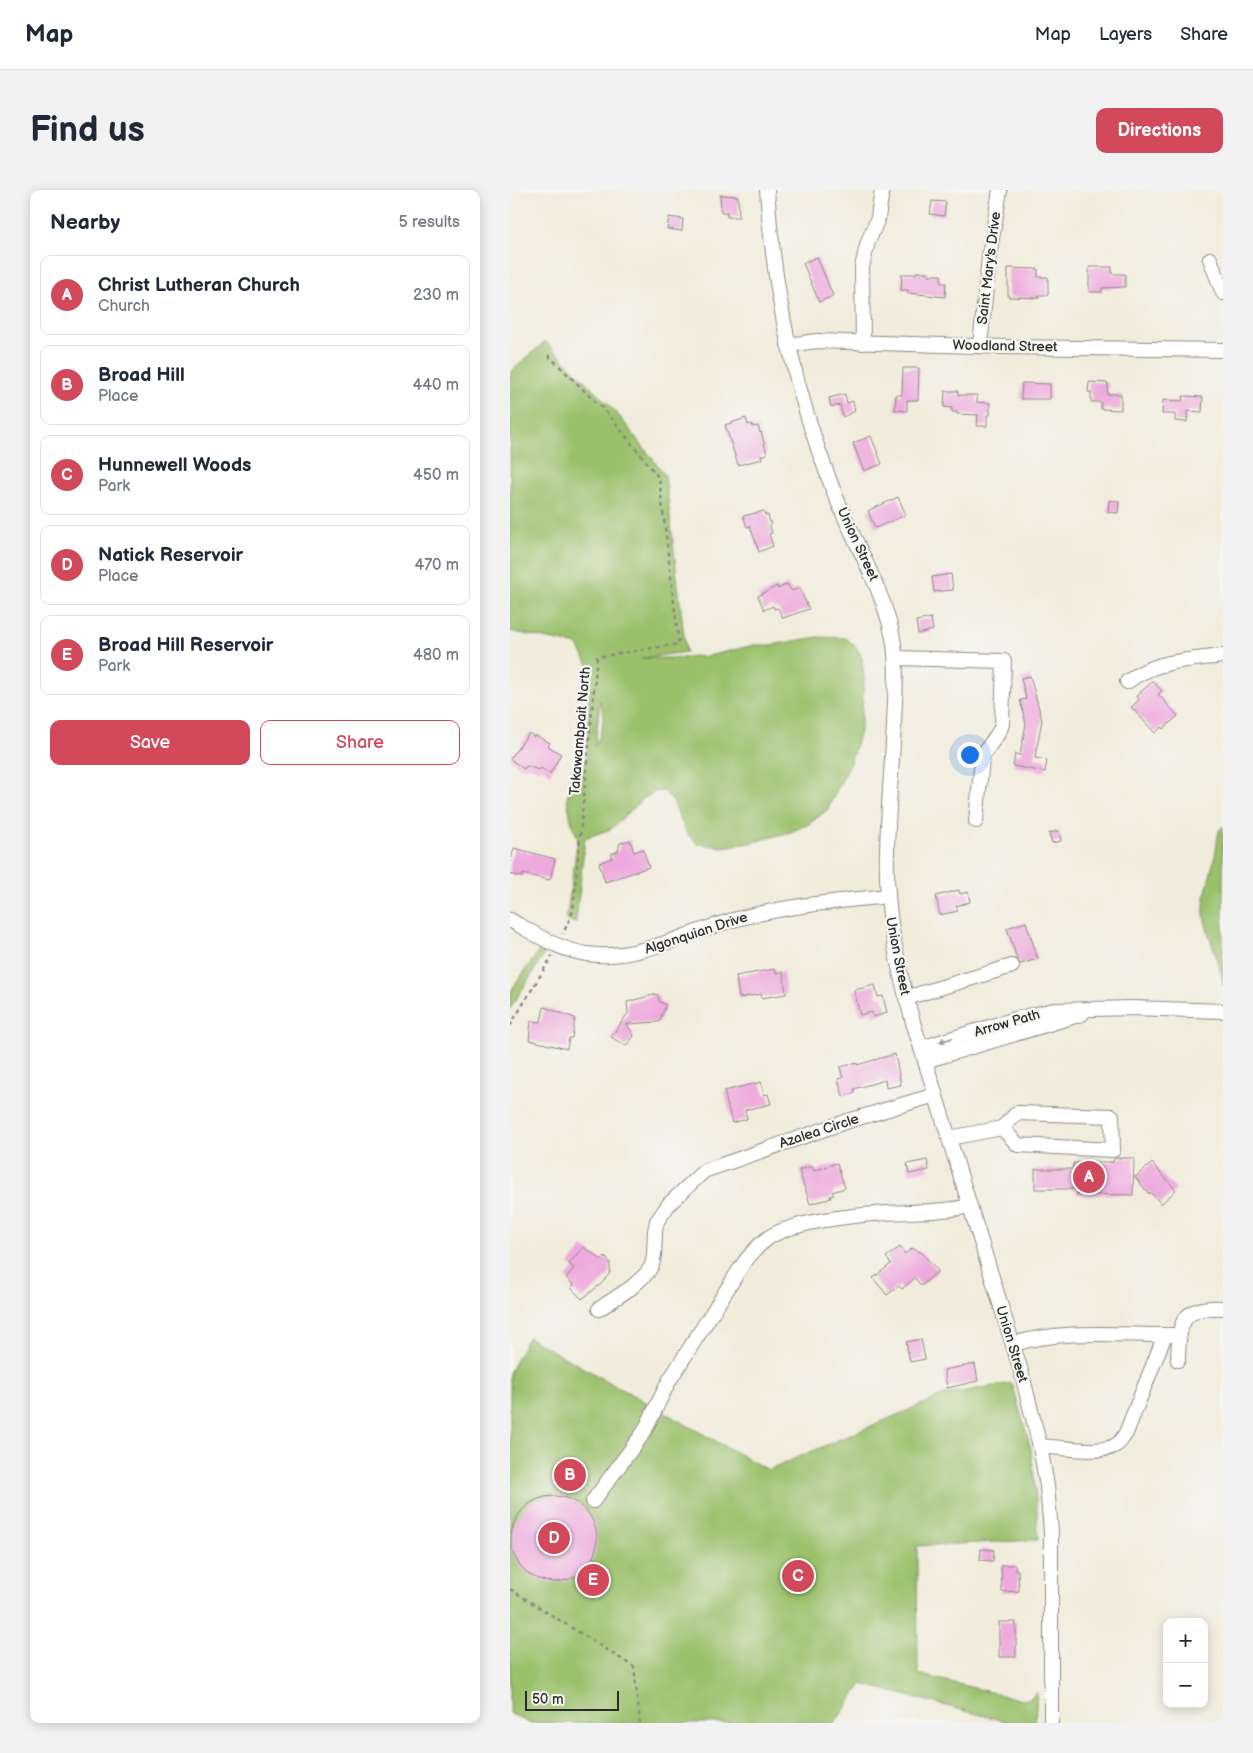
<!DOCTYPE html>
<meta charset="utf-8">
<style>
:root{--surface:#fff;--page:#f2f2f3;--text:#1f2937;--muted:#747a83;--line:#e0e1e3;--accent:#d1495b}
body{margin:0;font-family:"Balsamiq Sans",sans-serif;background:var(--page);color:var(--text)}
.controls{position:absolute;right:15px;bottom:15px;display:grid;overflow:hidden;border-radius:10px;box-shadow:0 2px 12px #0003}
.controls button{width:45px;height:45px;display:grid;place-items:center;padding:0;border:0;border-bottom:1px solid var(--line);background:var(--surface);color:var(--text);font:25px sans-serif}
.scale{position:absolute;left:15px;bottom:12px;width:94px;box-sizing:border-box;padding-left:5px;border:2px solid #2b2b2b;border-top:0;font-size:14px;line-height:18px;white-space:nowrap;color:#2b2b2b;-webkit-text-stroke:4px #f6f6f2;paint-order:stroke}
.you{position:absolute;left:459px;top:564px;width:18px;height:18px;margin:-12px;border:4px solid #fff;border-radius:50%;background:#1a73e8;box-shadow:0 0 0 8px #1a73e833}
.badge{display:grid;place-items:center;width:32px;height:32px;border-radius:50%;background:var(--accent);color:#fff;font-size:16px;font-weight:700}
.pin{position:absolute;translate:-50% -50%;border:2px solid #fff;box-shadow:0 1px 5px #0006}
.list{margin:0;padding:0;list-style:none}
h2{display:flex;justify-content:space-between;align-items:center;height:65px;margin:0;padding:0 20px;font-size:21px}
h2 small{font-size:16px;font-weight:400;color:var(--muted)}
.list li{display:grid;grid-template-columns:32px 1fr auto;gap:15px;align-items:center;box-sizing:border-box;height:80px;margin:0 10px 10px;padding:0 10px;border:1px solid var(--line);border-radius:10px}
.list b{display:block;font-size:19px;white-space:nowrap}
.list p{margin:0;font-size:16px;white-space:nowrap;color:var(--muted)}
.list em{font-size:16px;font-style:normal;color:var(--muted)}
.actions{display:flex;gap:10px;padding:15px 20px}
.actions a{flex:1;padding:11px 0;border:1px solid var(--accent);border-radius:10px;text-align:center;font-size:18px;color:var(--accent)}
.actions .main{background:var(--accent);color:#fff}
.map{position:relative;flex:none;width:713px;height:1533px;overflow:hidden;border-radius:10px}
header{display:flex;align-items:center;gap:30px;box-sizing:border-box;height:70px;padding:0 25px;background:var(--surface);border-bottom:1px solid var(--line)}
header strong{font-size:24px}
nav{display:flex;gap:28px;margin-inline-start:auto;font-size:18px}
.intro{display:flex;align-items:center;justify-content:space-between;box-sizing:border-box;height:120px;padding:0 30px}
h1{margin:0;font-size:35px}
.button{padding:12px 22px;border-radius:10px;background:var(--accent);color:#fff;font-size:18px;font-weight:700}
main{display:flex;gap:30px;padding:0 30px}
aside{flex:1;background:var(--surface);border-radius:10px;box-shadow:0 2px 12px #0003}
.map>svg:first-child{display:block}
.green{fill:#9ac06b;stroke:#62764b;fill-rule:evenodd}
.building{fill:#ead}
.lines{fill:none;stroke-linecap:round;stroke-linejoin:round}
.minor-casing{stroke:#8e8c83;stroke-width:16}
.path{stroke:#8e8c83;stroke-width:2.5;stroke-dasharray:4 4;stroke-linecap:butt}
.minor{stroke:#fff;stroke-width:14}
.oneway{fill:#a0a0a0}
.labels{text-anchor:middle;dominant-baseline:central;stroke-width:4.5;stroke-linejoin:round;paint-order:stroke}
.street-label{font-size:14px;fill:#2b2b2b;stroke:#f6f6f2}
</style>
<header>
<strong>Map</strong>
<nav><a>Map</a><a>Layers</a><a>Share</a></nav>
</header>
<div class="intro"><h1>Find us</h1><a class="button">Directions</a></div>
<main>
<aside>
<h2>Nearby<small>5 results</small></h2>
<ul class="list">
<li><span class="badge">A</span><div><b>Christ Lutheran Church</b><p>Church</p></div><em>230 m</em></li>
<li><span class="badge">B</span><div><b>Broad Hill</b><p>Place</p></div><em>440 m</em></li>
<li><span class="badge">C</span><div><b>Hunnewell Woods</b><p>Park</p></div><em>450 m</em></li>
<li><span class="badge">D</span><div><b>Natick Reservoir</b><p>Place</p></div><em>470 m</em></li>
<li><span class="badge">E</span><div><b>Broad Hill Reservoir</b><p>Park</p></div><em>480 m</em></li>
</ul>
<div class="actions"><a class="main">Save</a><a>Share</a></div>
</aside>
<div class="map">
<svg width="713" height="1533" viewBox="0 0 713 1533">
<rect width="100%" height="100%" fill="#f6f6f2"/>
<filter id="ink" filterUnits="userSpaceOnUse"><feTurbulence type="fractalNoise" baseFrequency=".02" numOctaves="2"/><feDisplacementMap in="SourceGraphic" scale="10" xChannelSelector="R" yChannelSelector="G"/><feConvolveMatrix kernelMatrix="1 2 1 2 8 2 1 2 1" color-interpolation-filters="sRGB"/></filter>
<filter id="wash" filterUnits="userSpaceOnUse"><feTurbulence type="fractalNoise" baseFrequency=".0096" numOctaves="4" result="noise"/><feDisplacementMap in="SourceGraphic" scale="20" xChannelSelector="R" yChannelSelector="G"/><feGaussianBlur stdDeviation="1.12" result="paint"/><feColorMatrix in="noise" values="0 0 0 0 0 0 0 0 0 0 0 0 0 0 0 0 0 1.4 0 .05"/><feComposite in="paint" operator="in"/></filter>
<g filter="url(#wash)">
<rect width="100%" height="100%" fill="#f1ecdb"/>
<g class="green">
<path d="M 35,151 L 106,222 L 155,285 L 176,462 L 132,468 L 174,468 L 183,466 L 194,467 L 244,455 L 261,455 L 307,447 L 336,448 L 347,458 L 352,468 L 354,489 L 351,538 L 339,576 L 317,620 L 299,634 L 280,642 L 240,653 L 213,657 L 188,654 L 180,647 L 174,638 L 163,611 L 154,601 L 144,602 L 133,609 L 101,639 L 75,648 L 66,733 L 56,730 L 68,648 L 62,635 L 57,609 L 61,589 L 77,566 L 80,479 L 68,455 L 0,441 L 0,183 ZM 90,511 C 96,527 93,541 85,556 Z"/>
<path d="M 713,636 L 713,796 C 712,772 697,749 694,724 C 693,707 699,691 703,674 C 706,663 707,651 709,640 Z"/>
<path d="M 31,758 L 37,760 L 0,819 L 0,802 Z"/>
<path d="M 18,1147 L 258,1280 L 436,1204 L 502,1193 L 521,1259 L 527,1319 L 528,1350 L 407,1356 L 408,1484 L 512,1510 L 519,1509 L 527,1502 L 525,1533 L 502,1533 L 352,1494 L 325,1533 L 19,1533 L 0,1523 L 0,1181 Z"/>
</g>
<g id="blocks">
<g class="building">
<path d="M 210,5 L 228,6 L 229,27 L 217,27 L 217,22 L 211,22 Z"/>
<path d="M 422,11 L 436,12 L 434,26 L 420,24 Z"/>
<path d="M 159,27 L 173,29 L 172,41 L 157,39 Z"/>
<path d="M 307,67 L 323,106 L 309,112 L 293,73 Z"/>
<path d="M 579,77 L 602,77 L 602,84 L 615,84 L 615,97 L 592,98 L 592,102 L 579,102 Z"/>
<path d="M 498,78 L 528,79 L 528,87 L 538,87 L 538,105 L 529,105 L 529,108 L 498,107 Z"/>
<path d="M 406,82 L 418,82 L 418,85 L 431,85 L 431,93 L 436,93 L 435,107 L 398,103 L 398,100 L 391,100 L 392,84 L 406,84 Z"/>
<path d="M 393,178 L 409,178 L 408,210 L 397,210 L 397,221 L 385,220 L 386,205 L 392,205 Z"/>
<path d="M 579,192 L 598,193 L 597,204 L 611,204 L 611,220 L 591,219 L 591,212 L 581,212 L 581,202 L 578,202 Z"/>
<path d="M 512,193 L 540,194 L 540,209 L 511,209 Z"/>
<path d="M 435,201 L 448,201 L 448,205 L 467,205 L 467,212 L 480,213 L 480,225 L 477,225 L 477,236 L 467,236 L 468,225 L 447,224 L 447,222 L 442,222 L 442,218 L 434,217 Z"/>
<path d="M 335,204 L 337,213 L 343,211 L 345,221 L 333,227 L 330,215 L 321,217 L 319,208 Z"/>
<path d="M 673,206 L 693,207 L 692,222 L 677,221 L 677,232 L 665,231 L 665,224 L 652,224 L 653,210 L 672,211 Z"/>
<path d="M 236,228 L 238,235 L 242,234 L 243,237 L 248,236 L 250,243 L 251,242 L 257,264 L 251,266 L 252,269 L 228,275 L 215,235 Z"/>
<path d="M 361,246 L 372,274 L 354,281 L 343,253 Z"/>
<path d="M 388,307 L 396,325 L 365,338 L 358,321 Z"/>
<path d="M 599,310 L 609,311 L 608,323 L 598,322 Z"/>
<path d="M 254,321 L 255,325 L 258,325 L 261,335 L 260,336 L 262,343 L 259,344 L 263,356 L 249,362 L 240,336 L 237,337 L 233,326 Z"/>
<path d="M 441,384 L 443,400 L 424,402 L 422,387 Z"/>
<path d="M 277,394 L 282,401 L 289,398 L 299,419 L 273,428 L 268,418 L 264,419 L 263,416 L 254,420 L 248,406 L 267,396 L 268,399 Z"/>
<path d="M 421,428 L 423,440 L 408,444 L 406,431 Z"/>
<path d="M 520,486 L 532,530 L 525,568 L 537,570 L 535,582 L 503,576 L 505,564 L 510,565 L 516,534 L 510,510 L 516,509 L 511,488 Z"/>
<path d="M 643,491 L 652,501 L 648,504 L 668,526 L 653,539 L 652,537 L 645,543 L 621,517 L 629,510 L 626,506 Z"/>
<path d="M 19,543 L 24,547 L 25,545 L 40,553 L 38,556 L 51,564 L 40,584 L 31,578 L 29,580 L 16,576 L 14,579 L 0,569 Z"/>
<path d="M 549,641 L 551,651 L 542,653 L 539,643 Z"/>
<path d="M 120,650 L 124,662 L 133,659 L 139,677 L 95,692 L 89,673 L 102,668 L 101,664 L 108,661 L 110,653 Z"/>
<path d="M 4,658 L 45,669 L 40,690 L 13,684 L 13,687 L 0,684 L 0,675 Z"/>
<path d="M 449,700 L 450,704 L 458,702 L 460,712 L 446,716 L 448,721 L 430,725 L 426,706 Z"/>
<path d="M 516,732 L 528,769 L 510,774 L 507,769 L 497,738 Z"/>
<path d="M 265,779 L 266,783 L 273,782 L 276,804 L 252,808 L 251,804 L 229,808 L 226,786 Z"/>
<path d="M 365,795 L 368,807 L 373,806 L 377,823 L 363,827 L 362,822 L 350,825 L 344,800 Z"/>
<path d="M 147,804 L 150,812 L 156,815 L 149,832 L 117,834 L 124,846 L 116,856 L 101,847 L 118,823 L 117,812 Z"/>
<path d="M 34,817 L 65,828 L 62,848 L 59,848 L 57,859 L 19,850 L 21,831 L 31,832 Z"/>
<path d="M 385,864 L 391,895 L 376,898 L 375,890 L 344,899 L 345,903 L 333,906 L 328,889 L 333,888 L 330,877 L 347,873 L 347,875 Z"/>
<path d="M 251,892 L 254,905 L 258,904 L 261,914 L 235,920 L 237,929 L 222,933 L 214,901 Z"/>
<path d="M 607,968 L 624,968 L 623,1005 L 567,1004 L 567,999 L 525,999 L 525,979 L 563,979 L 563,973 L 603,972 L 604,969 Z"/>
<path d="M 417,970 L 419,980 L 399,984 L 397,974 Z"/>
<path d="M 327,973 L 335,998 L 322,1002 L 324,1005 L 320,1006 L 321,1008 L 300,1014 L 289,980 L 302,976 L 304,981 Z"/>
<path d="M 642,973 L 666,1000 L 651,1014 L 640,1002 L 639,1004 L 625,987 Z"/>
<path d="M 73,1057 L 92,1070 L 95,1067 L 100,1072 L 100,1083 L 91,1094 L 72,1109 L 61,1098 L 64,1095 L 56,1088 L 64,1078 L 59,1074 Z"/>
<path d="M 390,1057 L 395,1064 L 402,1058 L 412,1063 L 428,1081 L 411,1096 L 405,1088 L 392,1099 L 389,1096 L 377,1105 L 363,1088 L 381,1074 L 376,1067 Z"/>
<path d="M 411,1149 L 415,1169 L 400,1172 L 396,1152 Z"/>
<path d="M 465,1174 L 468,1191 L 437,1198 L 434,1180 Z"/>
<circle cx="44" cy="1349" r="43"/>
<path d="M 471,1359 L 484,1360 L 483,1371 L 470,1370 Z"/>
<path d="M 491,1375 L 505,1375 L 505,1380 L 508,1380 L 509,1401 L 492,1402 Z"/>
<rect x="489" y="1432" width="17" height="35"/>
</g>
</g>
</g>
<g filter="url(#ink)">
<use href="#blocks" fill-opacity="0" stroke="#8e8c83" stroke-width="1"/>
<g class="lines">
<g class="minor-casing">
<g id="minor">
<path d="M 257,0 C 264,105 284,199 322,297 C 341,348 372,394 383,448 C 388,476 385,505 384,534 C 382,576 378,619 377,662 C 375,720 387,776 403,832 L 511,1181 L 530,1256 L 537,1296 L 541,1341 L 541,1533"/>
<path d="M 700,69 L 713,103"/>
<path d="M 353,153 L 352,77 L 358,52 L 368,28 L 372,0"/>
<path d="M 278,155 L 307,151 L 495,157 L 713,160"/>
<path d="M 470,156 L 479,67 L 490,0"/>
<path d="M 386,468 L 494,471 L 492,534 C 489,548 476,555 472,569 L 466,631"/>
<path d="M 617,492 C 645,470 679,470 713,466"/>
<path d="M 0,730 C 28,746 55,764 88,765 C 133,768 183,740 227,729 C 276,716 327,711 378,706"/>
<path d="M 396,808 L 502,776"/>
<path d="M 411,858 L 509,828 L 544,820 L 622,818 L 713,821"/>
<path d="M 415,871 L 572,824"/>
<path d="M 439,948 L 492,938 L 507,923 L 602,926 L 603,960 L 508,955 L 492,938"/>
<path d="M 89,1119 L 122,1097 L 137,1083 L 142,1075 L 144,1065 L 145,1041 L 147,1031 L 159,1014 L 194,981 L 335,932 L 425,905"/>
<path d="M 503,1154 C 556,1138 614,1146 669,1145"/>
<path d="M 668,1170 C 669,1134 670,1116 713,1118"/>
<path d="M 530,1256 C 549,1257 591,1265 606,1255 C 611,1252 613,1247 616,1243 L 655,1145"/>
<path d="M 83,1311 L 134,1242 L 159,1191 L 228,1082 C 236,1069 246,1057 258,1048 C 285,1029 365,1023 399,1022 C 420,1021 440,1021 460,1016"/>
</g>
</g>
<g class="path">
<path d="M 38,165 L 99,225 L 149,288 L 169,454 L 87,467 L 63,721 L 53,744"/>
<path d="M 0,836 L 42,766"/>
<path d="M 0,1399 L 124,1477 L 130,1533"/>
</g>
<use href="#minor" class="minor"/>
</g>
<defs><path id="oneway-solid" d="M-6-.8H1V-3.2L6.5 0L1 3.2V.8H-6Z" transform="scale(1.25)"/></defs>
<use class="oneway" href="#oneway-solid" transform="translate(436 850) rotate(163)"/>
</g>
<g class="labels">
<g class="street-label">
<text transform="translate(479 78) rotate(-83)">Saint Mary's Drive</text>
<text transform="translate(495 156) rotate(1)">Woodland Street</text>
<text transform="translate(348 354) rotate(65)">Union Street</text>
<text transform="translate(70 541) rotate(-85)">Takawambpait North</text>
<text transform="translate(186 743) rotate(-18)">Algonquian Drive</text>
<text transform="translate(388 766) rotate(79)">Union Street</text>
<text transform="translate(497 833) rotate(-16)">Arrow Path</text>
<text transform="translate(309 941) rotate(-18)">Azalea Circle</text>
<text transform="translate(502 1154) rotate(73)">Union Street</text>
</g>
</g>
</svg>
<div class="controls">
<button>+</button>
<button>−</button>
</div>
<div class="scale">50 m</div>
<div class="you"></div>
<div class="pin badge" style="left:579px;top:987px">A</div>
<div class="pin badge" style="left:60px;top:1285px">B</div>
<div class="pin badge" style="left:288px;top:1386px">C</div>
<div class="pin badge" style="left:44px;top:1348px">D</div>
<div class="pin badge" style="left:83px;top:1390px">E</div>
</div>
</main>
